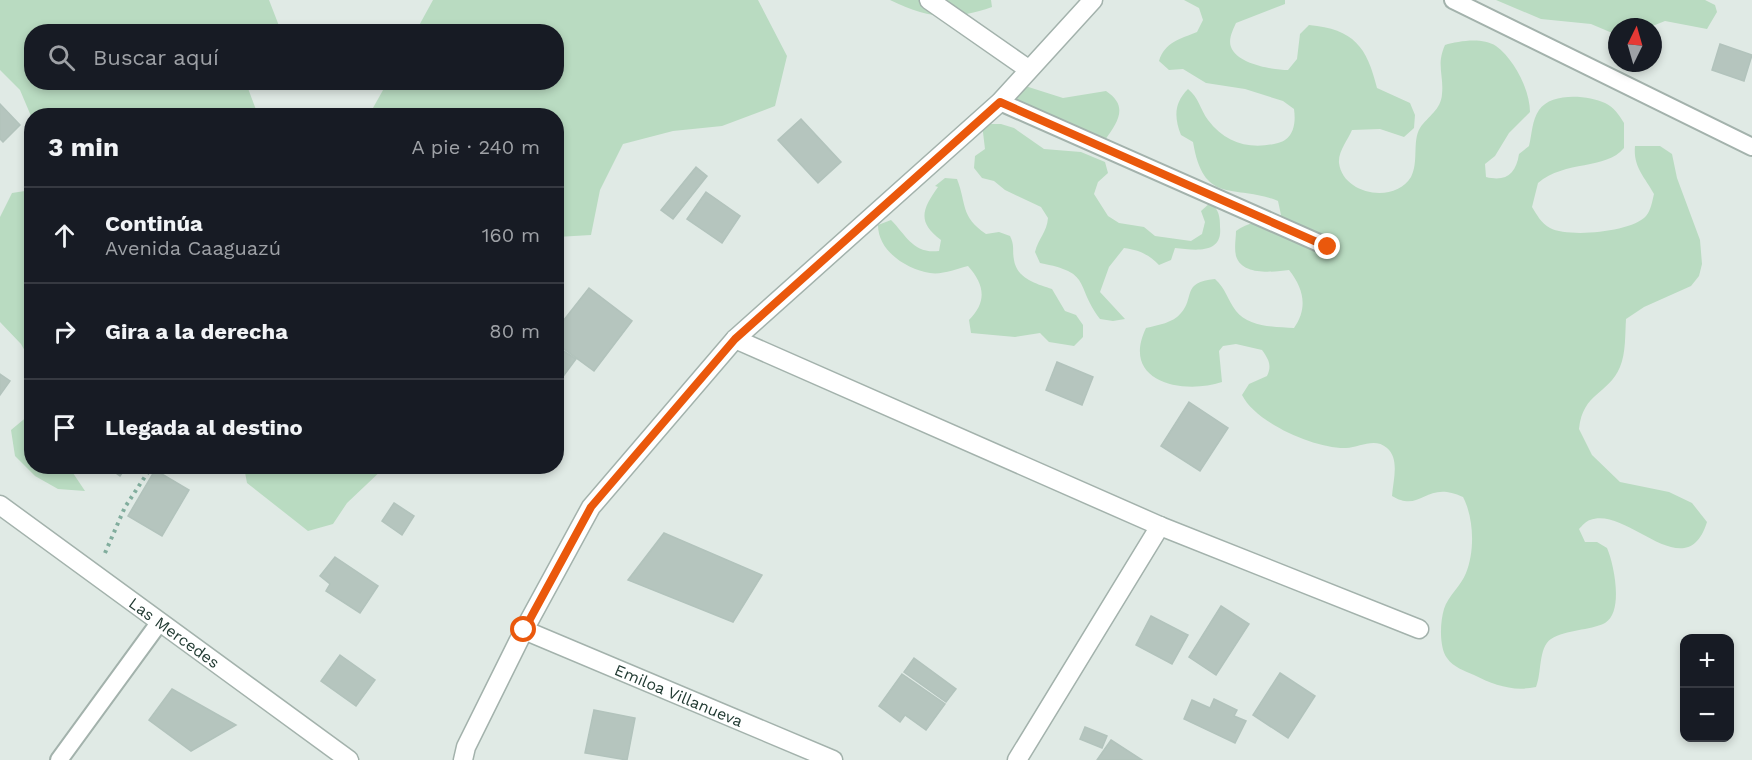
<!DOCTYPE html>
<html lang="es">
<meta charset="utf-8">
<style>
:root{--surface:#171b24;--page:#20242c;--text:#f1f3f6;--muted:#9ea1a6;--line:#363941}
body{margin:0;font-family:"Work Sans",sans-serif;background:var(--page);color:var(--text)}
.controls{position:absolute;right:18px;bottom:18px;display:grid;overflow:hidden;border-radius:12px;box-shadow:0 3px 9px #0003}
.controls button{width:54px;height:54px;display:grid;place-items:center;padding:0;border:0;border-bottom:2px solid var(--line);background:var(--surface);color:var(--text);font:30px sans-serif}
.compass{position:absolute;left:1608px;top:18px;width:54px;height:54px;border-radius:50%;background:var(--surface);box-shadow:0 3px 9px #0003;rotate:5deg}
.stop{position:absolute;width:18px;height:18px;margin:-14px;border:4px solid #ea580c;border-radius:50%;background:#fff}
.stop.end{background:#ea580c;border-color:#fff;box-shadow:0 2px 6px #0008}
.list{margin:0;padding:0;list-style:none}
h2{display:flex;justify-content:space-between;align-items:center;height:78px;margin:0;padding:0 24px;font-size:26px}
h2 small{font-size:20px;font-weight:400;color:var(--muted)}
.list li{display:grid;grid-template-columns:39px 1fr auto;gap:18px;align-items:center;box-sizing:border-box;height:96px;padding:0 24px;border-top:2px solid var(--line)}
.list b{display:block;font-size:22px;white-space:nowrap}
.list p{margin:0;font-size:20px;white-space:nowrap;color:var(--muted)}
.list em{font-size:20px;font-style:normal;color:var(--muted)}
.icon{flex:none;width:33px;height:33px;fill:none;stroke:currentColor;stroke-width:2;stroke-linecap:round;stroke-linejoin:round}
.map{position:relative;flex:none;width:1752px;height:760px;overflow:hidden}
.search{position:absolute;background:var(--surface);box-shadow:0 3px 9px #0003;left:24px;top:24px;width:540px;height:66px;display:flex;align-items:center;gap:15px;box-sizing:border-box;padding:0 21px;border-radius:24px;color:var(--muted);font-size:22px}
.panel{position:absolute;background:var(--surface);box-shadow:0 3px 9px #0003;left:24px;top:108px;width:540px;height:366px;border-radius:24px}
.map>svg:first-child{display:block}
.green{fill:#b9dbc1}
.building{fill:#b5c5be;stroke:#b2c3bc;stroke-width:1.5}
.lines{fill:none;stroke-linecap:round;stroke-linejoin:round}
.service-casing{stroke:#a3b2ac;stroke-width:20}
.minor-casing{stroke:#a3b2ac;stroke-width:21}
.tertiary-casing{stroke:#a3b2ac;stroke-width:21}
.path{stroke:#81ad9d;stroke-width:4;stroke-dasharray:3 4.5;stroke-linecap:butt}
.service{stroke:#fff;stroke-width:16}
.minor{stroke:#fff;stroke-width:18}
.tertiary{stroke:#fff;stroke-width:18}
.route{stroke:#ea580c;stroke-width:8}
.labels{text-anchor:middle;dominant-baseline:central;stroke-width:5;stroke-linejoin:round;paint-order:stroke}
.street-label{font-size:16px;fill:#213a32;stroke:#f0f7f3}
</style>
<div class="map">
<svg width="1752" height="760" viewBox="0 0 1752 760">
<rect width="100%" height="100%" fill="#e0eae5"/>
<g class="green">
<path d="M 0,0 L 269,0 L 281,31 L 32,32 L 32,82 L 246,83 L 258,115 L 31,116 L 20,90 L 0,70 Z"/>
<path d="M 433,0 L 758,0 L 787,56 L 775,106 L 722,126 L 673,131 L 623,144 L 600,190 L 591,235 L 557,237 L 556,116 L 369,115 L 387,83 L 556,82 L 556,32 L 416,31 Z"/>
<path d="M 890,0 L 991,0 L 992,7 C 951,21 929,19 890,0 Z"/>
<path d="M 1184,0 L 1285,0 L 1285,4 L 1236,23 C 1233,30 1228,39 1231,47 C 1237,64 1273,70 1288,70 L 1297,59 L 1300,34 L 1309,25 C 1354,29 1367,47 1377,88 L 1410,103 L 1415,115 L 1414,128 L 1404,137 L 1380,129 L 1352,130 C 1348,140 1338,151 1339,163 C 1343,195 1395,204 1411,177 C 1419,162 1412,141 1420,128 C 1428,116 1441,110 1442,94 C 1444,75 1436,65 1445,45 C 1459,41 1482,37 1496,46 C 1514,59 1530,90 1530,112 L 1509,133 L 1495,156 L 1485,164 L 1486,177 C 1506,182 1516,174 1519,154 L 1529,146 C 1532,134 1532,120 1539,110 C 1551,92 1588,95 1605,103 C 1614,107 1619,115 1624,123 L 1624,148 C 1606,170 1565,160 1538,183 L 1532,207 C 1537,215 1541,223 1550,228 C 1569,238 1632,232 1646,216 C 1651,210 1652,202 1654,194 C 1644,176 1633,167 1635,146 L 1660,146 L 1672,154 L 1677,178 L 1700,240 L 1702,264 L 1699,276 L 1691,286 L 1644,307 L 1626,319 C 1625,334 1626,353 1620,367 C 1608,395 1583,392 1579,429 L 1592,455 L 1620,482 L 1669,492 L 1692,503 L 1707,522 C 1686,589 1627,505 1590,520 C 1586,521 1582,526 1579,529 L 1585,542 L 1597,542 L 1607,548 C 1614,564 1624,612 1605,623 C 1589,631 1567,629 1551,639 C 1538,648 1542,673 1536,687 C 1513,692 1494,685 1474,675 C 1465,671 1453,667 1447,658 C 1439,647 1440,622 1444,609 C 1448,596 1461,586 1466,573 C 1475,551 1474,518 1463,497 C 1425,479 1422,514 1392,496 C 1393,481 1400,459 1387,448 C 1375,437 1360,447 1346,448 C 1315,449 1256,423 1242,395 L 1249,384 L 1267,376 C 1272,365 1269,360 1262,350 L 1236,344 L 1223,346 L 1219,351 L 1222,382 C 1183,395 1120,382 1146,328 C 1158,325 1173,323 1181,313 C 1195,298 1181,282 1215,279 C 1226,289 1227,299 1236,311 C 1248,327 1275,327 1294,328 C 1308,308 1304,289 1289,270 C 1273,272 1242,276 1236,256 C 1234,248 1236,238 1236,231 C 1251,219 1266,224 1281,215 L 1278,201 C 1234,183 1204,207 1193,142 L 1181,135 C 1174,117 1174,103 1188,89 C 1199,98 1200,109 1208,120 C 1226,144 1251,150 1278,143 C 1294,139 1296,123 1294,109 L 1283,101 L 1245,89 L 1206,83 L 1183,69 L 1169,70 L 1159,61 C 1165,42 1180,39 1197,32 L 1203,20 L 1199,8 Z"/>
<path d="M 1496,0 L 1705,0 L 1715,5 L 1717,12 L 1707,29 L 1665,21 L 1650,27 L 1617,27 L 1617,35 L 1591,24 L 1541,19 Z"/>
<path d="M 1019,84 L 1063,98 L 1106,91 C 1129,106 1118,122 1105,140 L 1011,100 Z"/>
<path d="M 982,124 L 1001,124 L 1014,128 L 1044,149 L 1081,152 L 1105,162 L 1108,173 L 1098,182 L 1094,194 L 1108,216 L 1119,223 L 1144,227 L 1155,236 L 1191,241 L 1202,234 L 1205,222 L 1201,211 L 1211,202 C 1219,211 1220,216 1220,227 C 1223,255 1194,250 1175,248 L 1171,260 L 1159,265 C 1148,254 1139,250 1124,248 L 1109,267 L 1100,292 L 1125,319 L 1113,321 L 1100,319 C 1074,284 1093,273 1040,263 L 1035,252 C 1038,239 1047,232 1048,218 L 1041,207 L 1005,190 L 994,181 L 982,178 L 974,168 L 975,156 L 985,149 Z"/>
<path d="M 945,178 L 957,179 C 967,205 960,216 986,234 L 999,232 L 1010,236 C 1015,246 1012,250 1014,260 C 1017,279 1037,284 1052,289 L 1065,311 L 1076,315 L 1083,325 L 1083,337 L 1074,346 L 1049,342 L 1040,333 L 1015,337 L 971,333 L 969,320 C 987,302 985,285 968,266 C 956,269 942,275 930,273 C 906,269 878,251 878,225 L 891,220 C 907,236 913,254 939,251 L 941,240 C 916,222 923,208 938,187 L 935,186 Z"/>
<path d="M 31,190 L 32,190 L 31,362 L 21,344 L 0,322 L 0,217 L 12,193 Z"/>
<path d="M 31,392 L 32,466 L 69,467 L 85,491 L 58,489 L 35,476 L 15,456 L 11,430 L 29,415 Z"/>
<path d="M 244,467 L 244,466 L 385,467 L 347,503 L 333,524 L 308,531 L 247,483 Z"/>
</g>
<g class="building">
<path d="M 1720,44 L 1752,55 L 1744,81 L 1712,70 Z"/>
<path d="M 0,104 L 20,125 L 3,142 L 0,139 Z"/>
<path d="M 801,119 L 841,162 L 818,183 L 778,140 Z"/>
<path d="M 696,167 L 707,176 L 673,219 L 661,210 Z"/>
<path d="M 706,192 L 740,216 L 722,243 L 687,219 Z"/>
<path d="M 589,288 L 632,321 L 594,371 L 556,343 L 556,330 Z"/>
<path d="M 556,346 L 576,359 L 556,386 Z"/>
<path d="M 1057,362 L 1093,377 L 1082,405 L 1046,390 Z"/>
<path d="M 0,374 L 10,381 L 0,395 Z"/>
<path d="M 1189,402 L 1228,428 L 1200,471 L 1161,446 Z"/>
<path d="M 106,466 L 127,466 L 120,476 Z"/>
<path d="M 155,470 L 189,490 L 162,536 L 128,516 Z"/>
<path d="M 394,503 L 414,516 L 402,535 L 382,521 Z"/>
<path d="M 664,533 L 762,575 L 733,622 L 628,580 Z"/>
<path d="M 335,557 L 378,586 L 360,613 L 326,591 L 330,584 L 320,576 Z"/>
<path d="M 1221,606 L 1249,624 L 1216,675 L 1189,657 Z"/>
<path d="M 1151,616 L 1188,635 L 1172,664 L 1136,645 Z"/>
<path d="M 340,655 L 375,680 L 356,706 L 321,681 Z"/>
<path d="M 914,658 L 956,689 L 946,702 L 904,672 Z"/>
<path d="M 1280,673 L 1315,696 L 1288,738 L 1253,715 Z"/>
<path d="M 902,674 L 945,704 L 926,730 L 905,715 L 900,722 L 879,706 Z"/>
<path d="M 172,689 L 236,725 L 191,751 L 149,720 Z"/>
<path d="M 1214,699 L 1237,710 L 1234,716 L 1246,721 L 1235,743 L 1184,719 L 1192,700 L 1210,708 Z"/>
<path d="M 594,710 L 635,718 L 627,760 L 585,753 Z"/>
<path d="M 1085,727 L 1107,736 L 1102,748 L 1080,739 Z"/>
<path d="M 1111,740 L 1142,760 L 1097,760 Z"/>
</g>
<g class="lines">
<g class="service-casing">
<g id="service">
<path d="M 1453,0 L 1752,147"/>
<path d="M 1000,102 L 1328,247"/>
<path d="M 59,760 L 159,623"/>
</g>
</g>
<g class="minor-casing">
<g id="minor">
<path d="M 929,0 L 1028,69"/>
<path d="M 735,339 L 1160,526 L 1419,629"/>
<path id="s1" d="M 0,505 L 349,760"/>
<path id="s2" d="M 524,630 L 833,760"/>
<path d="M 1017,760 L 1160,526"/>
</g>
</g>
<g class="tertiary-casing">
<path id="tertiary" d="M 463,760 L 466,747 L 524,630 L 591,507 L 735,339 L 1000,102 L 1093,0"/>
</g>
<path class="path" d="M 105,553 L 125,507 L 152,466"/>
<use href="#service" class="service"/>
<use href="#minor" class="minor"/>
<use href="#tertiary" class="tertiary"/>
</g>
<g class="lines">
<path class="route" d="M 524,630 L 591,507 L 735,339 L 1000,102 L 1328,247"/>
</g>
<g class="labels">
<g class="street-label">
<text stroke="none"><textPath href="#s1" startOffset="216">Las Mercedes</textPath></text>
<text stroke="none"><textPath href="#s2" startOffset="168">Emiloa Villanueva</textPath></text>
</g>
</g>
</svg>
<div class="controls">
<button>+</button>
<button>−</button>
</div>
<svg class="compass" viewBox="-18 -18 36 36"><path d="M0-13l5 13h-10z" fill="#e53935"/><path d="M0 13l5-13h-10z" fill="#9ea1a6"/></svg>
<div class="stop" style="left:524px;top:630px"></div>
<div class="stop end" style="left:1328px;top:247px"></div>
<div class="search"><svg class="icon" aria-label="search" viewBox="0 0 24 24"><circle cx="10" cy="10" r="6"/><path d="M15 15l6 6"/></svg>Buscar aquí</div>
<section class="panel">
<h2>3 min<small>A pie · 240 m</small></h2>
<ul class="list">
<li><svg class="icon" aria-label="ahead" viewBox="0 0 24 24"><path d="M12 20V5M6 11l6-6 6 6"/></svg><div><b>Continúa</b><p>Avenida Caaguazú</p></div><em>160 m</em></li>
<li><svg class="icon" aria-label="right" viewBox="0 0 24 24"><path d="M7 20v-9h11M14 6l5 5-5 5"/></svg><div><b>Gira a la derecha</b></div><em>80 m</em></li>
<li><svg class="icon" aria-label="arrive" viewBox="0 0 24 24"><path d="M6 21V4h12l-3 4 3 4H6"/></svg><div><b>Llegada al destino</b></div></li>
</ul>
</section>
</div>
